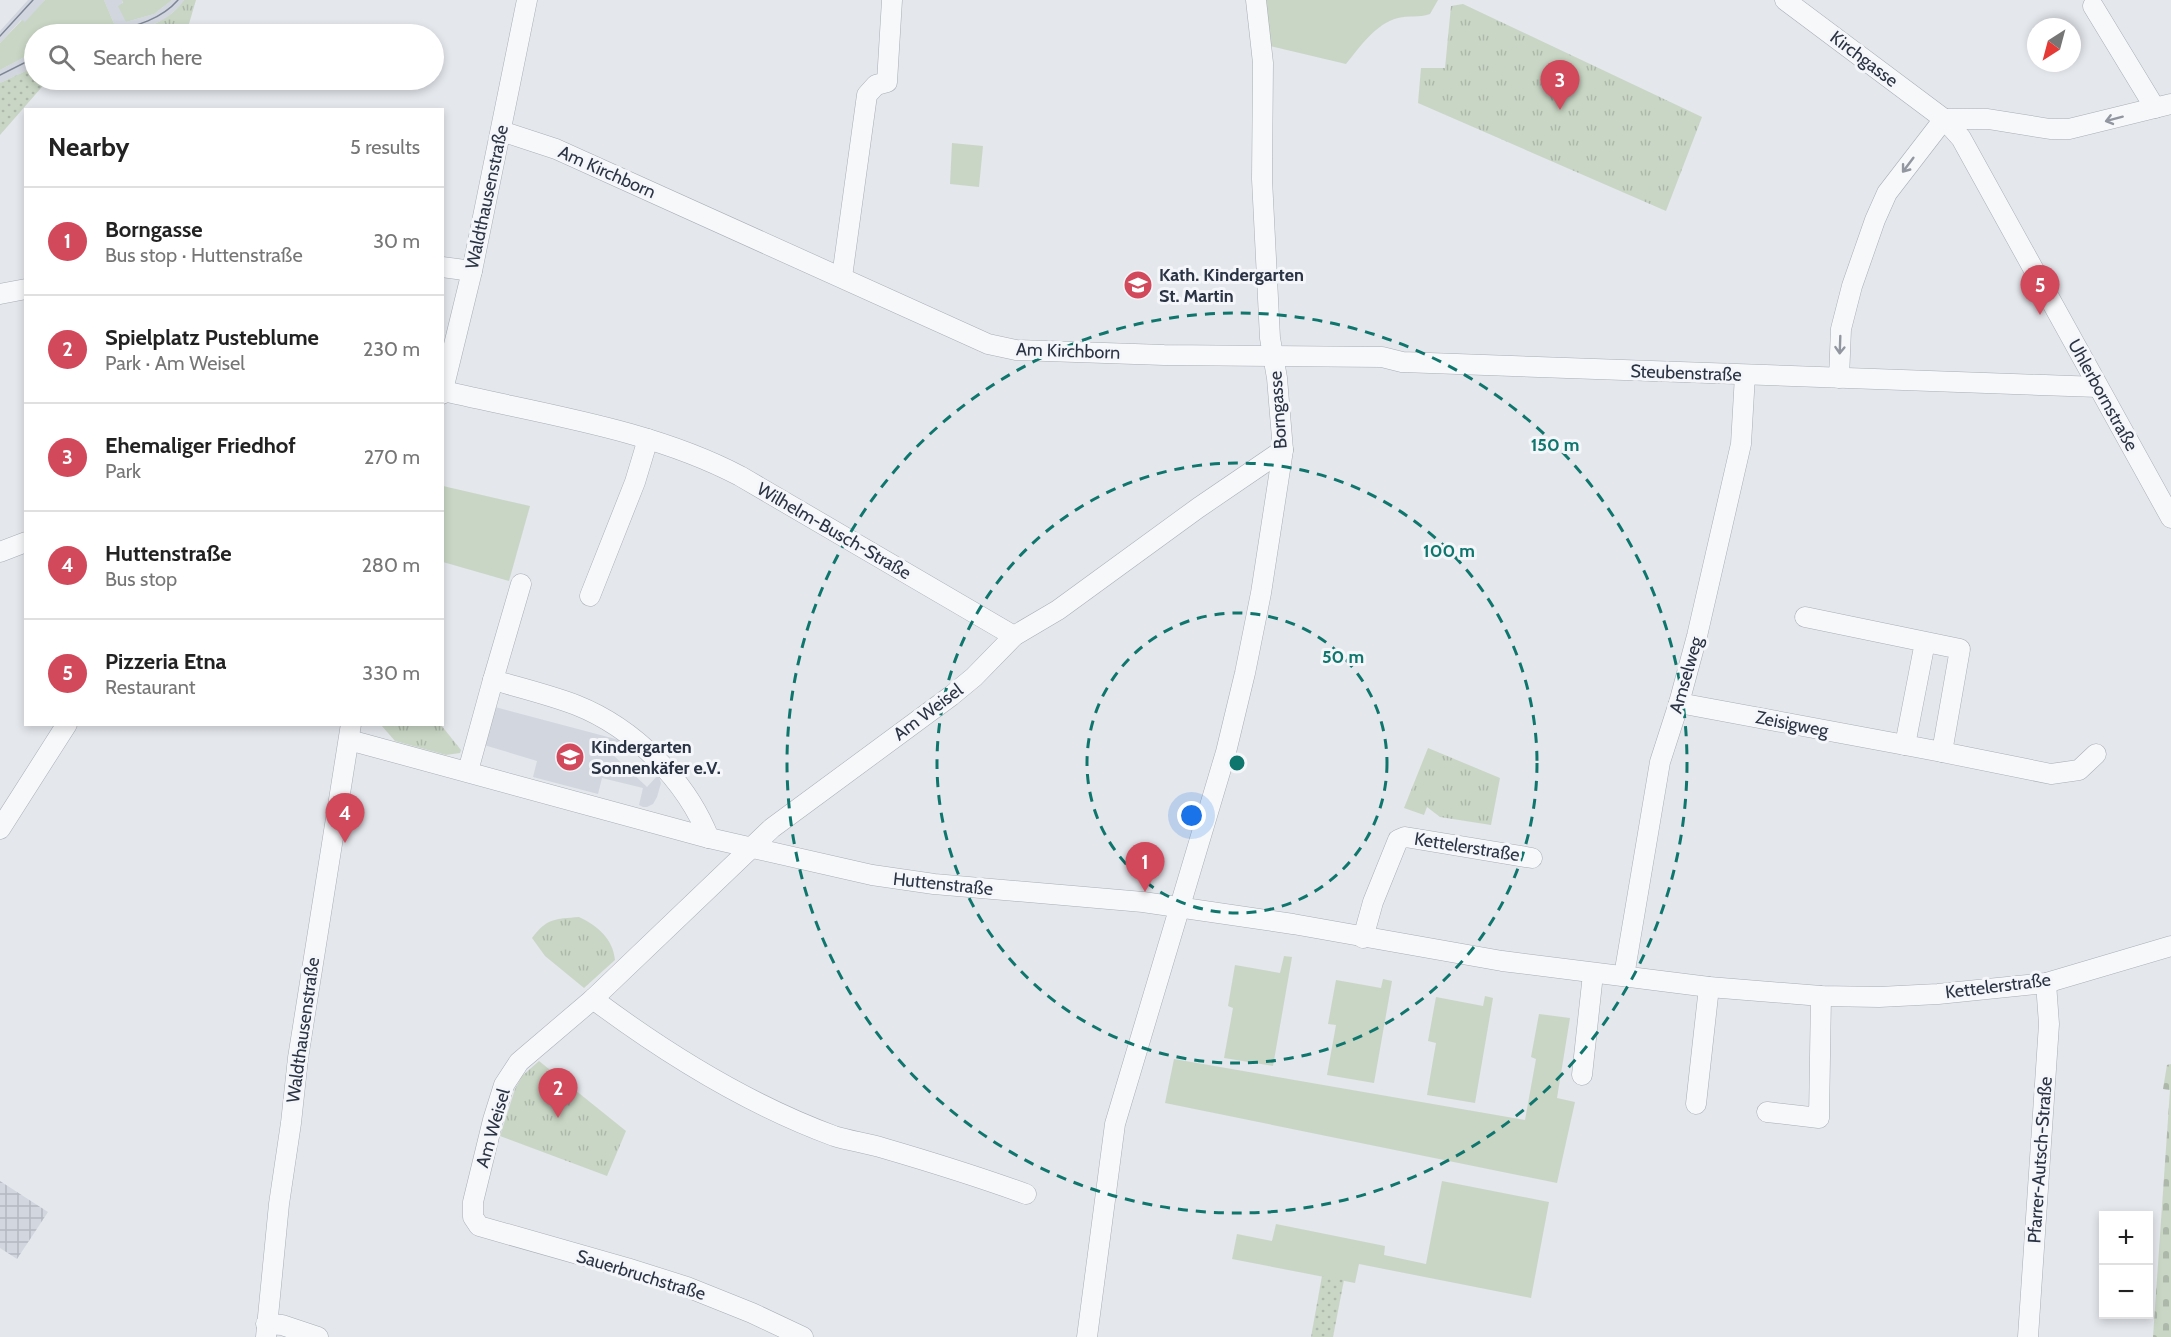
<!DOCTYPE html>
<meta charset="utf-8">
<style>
:root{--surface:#fff;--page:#f2f2f2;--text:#222;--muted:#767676;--line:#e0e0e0;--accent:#d1495b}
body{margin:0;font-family:Cabin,sans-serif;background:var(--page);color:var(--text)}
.controls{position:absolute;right:18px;bottom:18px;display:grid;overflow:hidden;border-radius:0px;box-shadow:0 3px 9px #0003}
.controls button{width:54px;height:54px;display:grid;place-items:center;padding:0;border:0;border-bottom:2px solid var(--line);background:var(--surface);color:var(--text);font:30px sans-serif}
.compass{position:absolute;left:2027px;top:18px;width:54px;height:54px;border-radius:50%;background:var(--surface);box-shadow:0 3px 9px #0003;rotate:216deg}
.you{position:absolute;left:1192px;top:816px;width:21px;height:21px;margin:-15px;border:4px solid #fff;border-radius:50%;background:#1a73e8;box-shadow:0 0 0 9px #1a73e833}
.badge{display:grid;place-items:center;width:39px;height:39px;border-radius:50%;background:var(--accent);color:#fff;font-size:20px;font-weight:700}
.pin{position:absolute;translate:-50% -50px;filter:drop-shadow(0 2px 3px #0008)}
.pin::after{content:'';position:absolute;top:32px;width:21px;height:18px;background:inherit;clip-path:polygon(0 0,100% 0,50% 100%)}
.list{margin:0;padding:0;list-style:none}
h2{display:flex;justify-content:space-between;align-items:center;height:78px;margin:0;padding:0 24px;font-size:26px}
h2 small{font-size:20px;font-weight:400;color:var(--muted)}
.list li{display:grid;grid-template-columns:39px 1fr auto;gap:18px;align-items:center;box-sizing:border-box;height:108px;padding:0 24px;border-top:2px solid var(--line)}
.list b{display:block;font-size:22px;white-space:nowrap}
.list p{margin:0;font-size:20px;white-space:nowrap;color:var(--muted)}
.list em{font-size:20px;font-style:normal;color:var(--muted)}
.icon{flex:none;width:33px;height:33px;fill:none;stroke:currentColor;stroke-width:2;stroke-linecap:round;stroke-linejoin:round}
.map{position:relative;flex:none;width:2171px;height:1337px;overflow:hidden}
.search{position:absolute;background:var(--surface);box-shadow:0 3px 9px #0003;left:24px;top:24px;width:420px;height:66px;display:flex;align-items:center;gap:15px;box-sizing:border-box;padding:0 21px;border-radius:33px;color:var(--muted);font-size:22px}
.panel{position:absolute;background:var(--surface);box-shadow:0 3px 9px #0003;left:24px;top:108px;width:420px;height:618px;border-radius:0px}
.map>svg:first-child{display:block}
.built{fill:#d2d6de}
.industrial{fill:url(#industrial-grid)}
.grass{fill:#c9d6c5}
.cemetery{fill:url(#cemetery-stones)}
.park{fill:url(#park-tufts)}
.garden{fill:url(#garden-dots)}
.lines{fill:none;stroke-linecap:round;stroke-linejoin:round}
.minor-casing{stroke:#a9aeb7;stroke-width:21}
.minor{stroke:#f7f8fa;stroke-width:20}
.tram{stroke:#7d8696;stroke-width:1.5}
.oneway{stroke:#9196a0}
.ring{fill:none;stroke:#0f766e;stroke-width:3;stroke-dasharray:10 8}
.labels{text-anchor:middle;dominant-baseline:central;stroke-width:6;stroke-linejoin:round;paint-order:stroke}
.street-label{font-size:18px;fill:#2b3445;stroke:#f4f6f9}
.poi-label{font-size:18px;font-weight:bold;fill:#2b3445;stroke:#f4f6f9;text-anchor:start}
.centre{fill:#0f766e;stroke:#f4f6f9;stroke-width:3}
.ring-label{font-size:18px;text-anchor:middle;font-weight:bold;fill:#0f766e;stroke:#f4f6f9;stroke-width:6;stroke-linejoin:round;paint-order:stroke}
</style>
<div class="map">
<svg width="2171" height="1337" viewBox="0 0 2171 1337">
<defs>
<pattern id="industrial-grid" width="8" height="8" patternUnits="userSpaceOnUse" patternTransform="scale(1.5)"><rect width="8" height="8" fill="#d2d6de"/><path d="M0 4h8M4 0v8" fill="none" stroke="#b4b8c0"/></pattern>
<pattern id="cemetery-stones" width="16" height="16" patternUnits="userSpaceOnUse" patternTransform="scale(1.5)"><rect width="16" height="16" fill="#c9d6c5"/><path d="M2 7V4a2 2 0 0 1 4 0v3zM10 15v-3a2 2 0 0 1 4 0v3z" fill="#adb8ab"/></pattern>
<pattern id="park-tufts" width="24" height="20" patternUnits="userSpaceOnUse" patternTransform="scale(1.5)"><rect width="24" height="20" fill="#c9d6c5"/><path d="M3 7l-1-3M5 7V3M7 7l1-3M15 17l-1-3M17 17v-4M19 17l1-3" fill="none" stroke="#adb8ab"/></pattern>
<pattern id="garden-dots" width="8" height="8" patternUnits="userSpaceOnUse" patternTransform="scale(1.5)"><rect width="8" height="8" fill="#c9d6c5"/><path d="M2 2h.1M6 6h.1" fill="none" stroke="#adb8ab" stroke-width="1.8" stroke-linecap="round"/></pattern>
</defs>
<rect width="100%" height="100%" fill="#e4e7ec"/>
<g class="built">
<path d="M 28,0 L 45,0 L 25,23 L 21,20 L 0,43 L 0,31 Z"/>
<path d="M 104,0 L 122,0 L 126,22 L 154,14 L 172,0 L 184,0 L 180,6 L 165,19 L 143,29 L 119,34 L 85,34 L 115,26 Z"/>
<path d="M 34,52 L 34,67 L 0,83 L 0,70 Z"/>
<path d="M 495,707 L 623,741 L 612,754 L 647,787 L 658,775 L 661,783 L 657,797 L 653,804 L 647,807 L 643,807 L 639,805 L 643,788 L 602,778 L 598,794 L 533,777 L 537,761 L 484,745 Z"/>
</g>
<path class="industrial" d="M 0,1181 L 48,1212 L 17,1259 L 0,1248 Z"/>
<g class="grass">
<path d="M 45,0 L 104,0 L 115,26 L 85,34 L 34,34 L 34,52 L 0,70 L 0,43 L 22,20 L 25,22 Z"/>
<path d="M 122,0 L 172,0 L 154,14 L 126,22 L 118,6 L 123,3 Z"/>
<path d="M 1262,0 L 1438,0 L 1430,14 C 1418,18 1409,15 1398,18 C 1375,24 1360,47 1346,64 L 1270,46 Z"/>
<path d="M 952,143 L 983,146 L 979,187 L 950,184 Z"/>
<path d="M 443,486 L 530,506 L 509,581 L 443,562 Z"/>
<path d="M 1284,956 L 1292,957 L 1273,1066 L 1224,1058 L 1233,1008 L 1228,1006 L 1235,965 L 1280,973 Z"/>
<path d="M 1383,979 L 1392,981 L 1374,1083 L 1327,1075 L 1336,1025 L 1328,1024 L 1336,980 L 1381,988 Z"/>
<path d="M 1485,996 L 1493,998 L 1475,1103 L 1427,1095 L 1436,1043 L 1428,1041 L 1436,997 L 1483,1006 Z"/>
<path d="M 1539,1014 L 1570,1018 L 1557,1098 L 1575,1102 L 1557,1183 L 1165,1103 L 1174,1059 L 1525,1120 L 1536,1059 L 1531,1057 Z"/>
<path d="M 1442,1181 L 1549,1202 L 1531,1298 L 1359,1264 L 1355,1283 L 1232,1259 L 1237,1234 L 1272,1241 L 1276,1224 L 1385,1246 L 1384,1255 L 1426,1264 Z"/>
</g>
<path class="cemetery" d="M 2171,1064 L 2171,1337 L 2153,1337 L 2170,1090 L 2163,1089 L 2167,1065 Z"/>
<g class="park">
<path d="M 184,0 L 196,0 L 186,34 L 131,34 L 130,32 C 151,27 171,19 184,0 Z"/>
<path d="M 1463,4 L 1702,117 L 1666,211 L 1418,103 L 1421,68 L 1445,68 L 1451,6 Z"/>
<path d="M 381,725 L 441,725 L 461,750 L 460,753 L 446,755 L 395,741 Z"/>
<path d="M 1428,748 L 1500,778 L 1491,825 L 1440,817 L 1427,807 L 1424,815 L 1404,808 Z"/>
<path d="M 579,917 C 598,926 613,939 615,960 L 584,988 L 545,956 L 532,938 C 547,918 555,919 579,917 Z"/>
<path d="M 539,1061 L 626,1131 L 607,1176 L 500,1136 L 515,1089 L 522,1076 Z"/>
</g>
<g class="garden">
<path d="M 34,67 L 34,80 L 48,80 L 0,135 L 0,83 Z"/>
<path d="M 1322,1276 L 1344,1280 L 1333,1337 L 1311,1337 Z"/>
</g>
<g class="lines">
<g class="minor-casing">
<g id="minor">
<path d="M 1785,0 L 1944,119 L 1961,138 L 2171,518"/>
<path d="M 2093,6 L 2155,108"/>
<path d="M 1944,119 L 1988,119 L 2050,129 L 2069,129 L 2171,104"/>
<path d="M 501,131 L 556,149 L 988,344 L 1016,350 L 1164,355 L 1382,357 L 1402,362 L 2098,387"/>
<path d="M 442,267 L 472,271"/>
<path d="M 842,277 L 867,95 L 876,85 L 887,82 L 892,0"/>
<path d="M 0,294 L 26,289"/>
<path d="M 1839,378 L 1841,329 L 1852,286 L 1875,220 L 1887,193 L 1944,119"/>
<path d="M 444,391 C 541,414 651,429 740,476 L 1014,636"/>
<path d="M 442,394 L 472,271 L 527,0"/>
<path d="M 0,552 L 26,542"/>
<path d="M 590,596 L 635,482 L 648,439"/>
<path d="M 1805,617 L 1960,649 L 1942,752 L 1905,745 L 1925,642"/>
<path d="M 493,680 L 521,584"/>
<path d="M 1679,703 L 1905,745"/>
<path d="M 349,740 L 709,838 L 872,875 L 934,884 L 1143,902 L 1293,924 L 1502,961 L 1709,987 L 1821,996 L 1879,997 L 1938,994 L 2046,983 L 2171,946"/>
<path d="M 1942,752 L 2051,774 L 2079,770 L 2096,754"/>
<path d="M 468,771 L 493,680 C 521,688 550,695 576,705 C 634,728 686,780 709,838"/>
<path d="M 0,829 L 67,724"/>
<path d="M 1363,938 L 1373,902 L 1398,840 L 1405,837 L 1532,858"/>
<path d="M 1624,976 L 1660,762 L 1679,703 L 1697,636 L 1741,444 L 1745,375"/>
<path d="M 593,999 C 668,1055 747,1104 834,1136 C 850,1141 867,1143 883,1148 C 931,1162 979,1177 1026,1194"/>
<path d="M 1582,1075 L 1593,974"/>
<path d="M 1696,1104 L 1709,987"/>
<path d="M 1767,1112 L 1819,1118 L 1821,996"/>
<path d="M 266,1324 L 282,1325 L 318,1337"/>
<path d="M 266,1337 L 279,1204 L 291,1123 L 298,1058 L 351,724"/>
<path d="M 803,1337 L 752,1313 L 687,1287 L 627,1268 L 479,1226 L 473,1217 L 473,1202 L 493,1120 L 504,1085 L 519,1062 L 593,999 L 772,828 L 951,696 L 974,677 L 1014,636 L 1058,610 L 1198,508 L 1283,450"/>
<path d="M 1087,1337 L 1115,1124 L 1226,752 L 1245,673 L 1261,593 L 1283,450 L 1277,378 L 1270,338 L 1262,179 L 1263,63 L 1256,0"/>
<path d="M 2028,1337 L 2049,1024 L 2046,983"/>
</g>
</g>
<use href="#minor" class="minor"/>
<g class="tram">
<path d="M 103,34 C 130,27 159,22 178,0"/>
<path d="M 0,36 L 33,0"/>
<path d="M 0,75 L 34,58"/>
</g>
</g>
<defs><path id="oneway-shaft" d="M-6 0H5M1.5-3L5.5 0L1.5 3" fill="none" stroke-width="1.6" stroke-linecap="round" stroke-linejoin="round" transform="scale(1.5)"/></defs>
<g class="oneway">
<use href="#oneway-shaft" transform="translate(2114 119) rotate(165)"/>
<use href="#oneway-shaft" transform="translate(1908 165) rotate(127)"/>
<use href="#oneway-shaft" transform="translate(1840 345) rotate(92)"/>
</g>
<g class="ring">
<circle cx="1237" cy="763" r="150"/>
<circle cx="1237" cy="763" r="300"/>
<circle cx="1237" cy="763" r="450"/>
</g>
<defs>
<g id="school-disc" transform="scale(1.5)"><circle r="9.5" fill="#d1495b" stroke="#f4f6f9"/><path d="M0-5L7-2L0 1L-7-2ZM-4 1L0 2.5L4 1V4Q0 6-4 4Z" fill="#fff"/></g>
</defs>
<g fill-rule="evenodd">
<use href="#school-disc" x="1138" y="285"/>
<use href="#school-disc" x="570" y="757"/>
</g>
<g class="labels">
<g class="street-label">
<text transform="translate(1864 59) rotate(37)">Kirchgasse</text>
<text transform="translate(607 172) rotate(24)">Am Kirchborn</text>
<text transform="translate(487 197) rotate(-78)">Waldthausenstraße</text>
<text transform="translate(1068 351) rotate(2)">Am Kirchborn</text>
<text transform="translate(1686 373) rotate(2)">Steubenstraße</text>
<text transform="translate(2103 395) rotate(61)">Uhlerbornstraße</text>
<text transform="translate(1278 410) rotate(-94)">Borngasse</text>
<text transform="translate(834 531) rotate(30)">Wilhelm-Busch-Straße</text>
<text transform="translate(1686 675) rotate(-74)">Amselweg</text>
<text transform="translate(928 712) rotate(-37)">Am Weisel</text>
<text transform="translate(1792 724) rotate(11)">Zeisigweg</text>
<text transform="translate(1467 847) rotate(9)">Kettelerstraße</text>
<text transform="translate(943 884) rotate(6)">Huttenstraße</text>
<text transform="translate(1998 986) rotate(-7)">Kettelerstraße</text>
<text transform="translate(303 1030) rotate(-82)">Waldthausenstraße</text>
<text transform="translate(493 1128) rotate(-74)">Am Weisel</text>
<text transform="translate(2040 1160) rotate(-86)">Pfarrer-Autsch-Straße</text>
<text transform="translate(641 1275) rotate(17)">Sauerbruchstraße</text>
</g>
<g class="poi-label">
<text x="1159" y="275">Kath. Kindergarten<tspan x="1159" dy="21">St. Martin</tspan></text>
<text x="591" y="747">Kindergarten<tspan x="591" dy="21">Sonnenkäfer e.V.</tspan></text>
</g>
</g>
<circle cx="1237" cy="763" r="9" class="centre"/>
<g class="ring-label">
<text x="1555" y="451">150 m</text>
<text x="1449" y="557">100 m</text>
<text x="1343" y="663">50 m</text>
</g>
</svg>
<div class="controls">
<button>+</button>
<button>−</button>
</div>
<svg class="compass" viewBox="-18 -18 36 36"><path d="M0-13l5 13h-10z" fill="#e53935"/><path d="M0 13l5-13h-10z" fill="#767676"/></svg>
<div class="you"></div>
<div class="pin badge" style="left:1145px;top:892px">1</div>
<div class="pin badge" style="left:558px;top:1118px">2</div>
<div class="pin badge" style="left:1560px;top:110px">3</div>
<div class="pin badge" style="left:345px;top:843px">4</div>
<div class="pin badge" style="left:2040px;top:315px">5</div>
<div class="search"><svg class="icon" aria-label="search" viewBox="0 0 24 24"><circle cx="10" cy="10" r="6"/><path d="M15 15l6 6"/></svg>Search here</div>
<section class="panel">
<h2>Nearby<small>5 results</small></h2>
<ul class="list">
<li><span class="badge">1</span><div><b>Borngasse</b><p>Bus stop · Huttenstraße</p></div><em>30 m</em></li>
<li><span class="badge">2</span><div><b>Spielplatz Pusteblume</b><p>Park · Am Weisel</p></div><em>230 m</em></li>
<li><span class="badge">3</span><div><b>Ehemaliger Friedhof</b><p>Park</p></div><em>270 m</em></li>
<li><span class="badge">4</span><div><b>Huttenstraße</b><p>Bus stop</p></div><em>280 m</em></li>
<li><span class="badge">5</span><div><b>Pizzeria Etna</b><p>Restaurant</p></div><em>330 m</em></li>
</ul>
</section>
</div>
